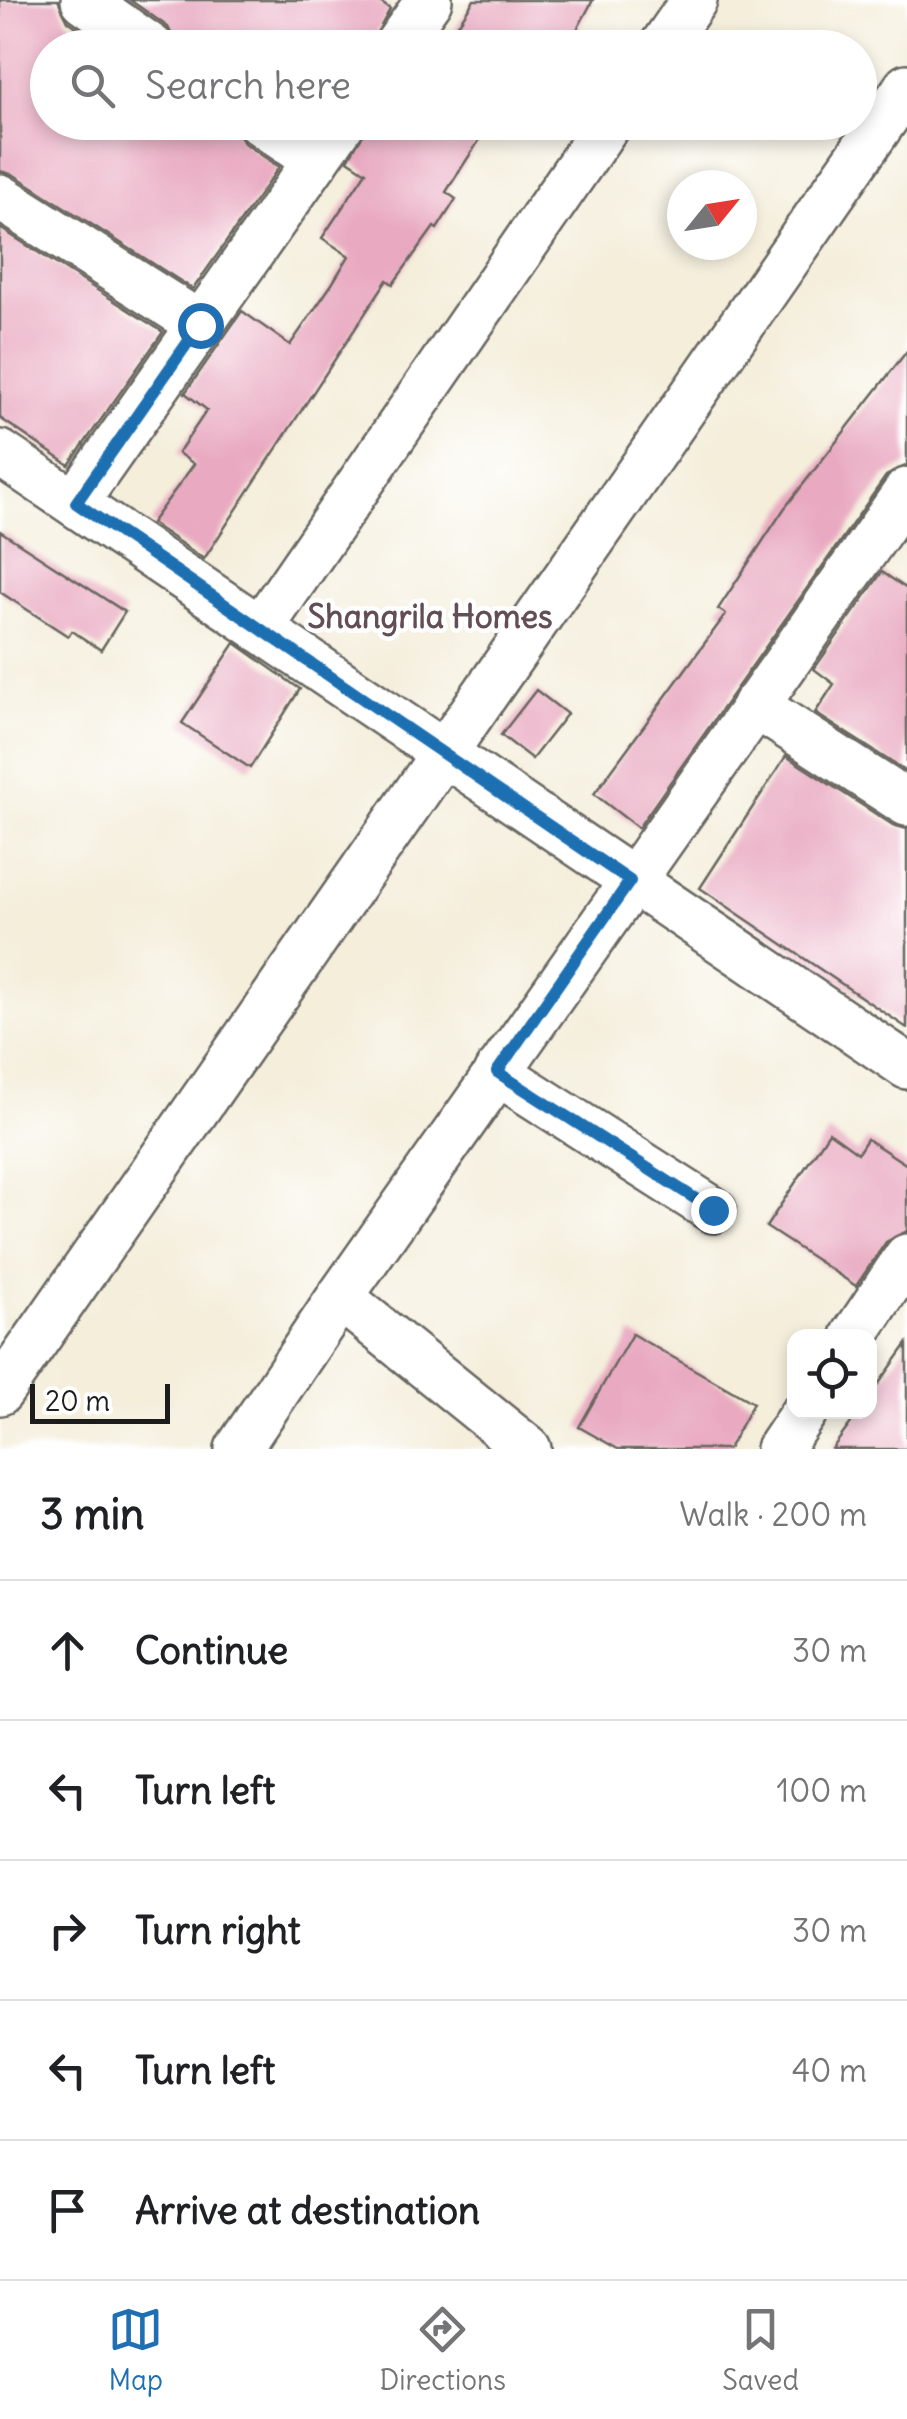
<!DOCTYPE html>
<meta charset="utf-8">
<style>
:root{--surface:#fff;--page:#f2f2f2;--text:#202124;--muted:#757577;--line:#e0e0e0;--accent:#1f6fb2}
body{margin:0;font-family:Delius,sans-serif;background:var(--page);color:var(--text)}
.controls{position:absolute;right:30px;bottom:30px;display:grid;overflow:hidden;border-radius:20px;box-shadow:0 5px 15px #0003}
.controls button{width:90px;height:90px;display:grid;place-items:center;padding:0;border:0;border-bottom:2px solid var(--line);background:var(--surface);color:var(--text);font:50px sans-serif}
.compass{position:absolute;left:667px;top:170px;width:90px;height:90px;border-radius:50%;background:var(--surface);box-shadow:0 5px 15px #0003;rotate:60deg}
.scale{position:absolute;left:30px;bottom:25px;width:140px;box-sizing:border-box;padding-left:10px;border:5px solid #1c1c1c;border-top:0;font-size:28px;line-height:35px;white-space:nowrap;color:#1c1c1c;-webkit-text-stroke:8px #fff;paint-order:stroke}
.stop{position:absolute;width:30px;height:30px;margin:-22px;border:8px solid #1f6fb2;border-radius:50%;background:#fff}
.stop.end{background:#1f6fb2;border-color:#fff;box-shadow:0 2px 10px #0008}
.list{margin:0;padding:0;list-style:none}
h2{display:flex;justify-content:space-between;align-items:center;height:130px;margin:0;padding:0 40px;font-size:42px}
h2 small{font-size:32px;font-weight:400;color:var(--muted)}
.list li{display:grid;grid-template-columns:65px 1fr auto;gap:30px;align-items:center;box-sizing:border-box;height:140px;padding:0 40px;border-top:2px solid var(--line)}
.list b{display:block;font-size:38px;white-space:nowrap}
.list em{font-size:32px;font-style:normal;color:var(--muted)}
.icon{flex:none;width:55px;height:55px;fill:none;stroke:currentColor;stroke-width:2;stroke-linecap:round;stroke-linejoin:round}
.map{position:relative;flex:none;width:907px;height:1449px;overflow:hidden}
.search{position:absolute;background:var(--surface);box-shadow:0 5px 15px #0003;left:30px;right:30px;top:30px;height:110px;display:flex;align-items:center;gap:25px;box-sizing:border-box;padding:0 35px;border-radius:55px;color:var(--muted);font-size:38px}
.sheet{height:830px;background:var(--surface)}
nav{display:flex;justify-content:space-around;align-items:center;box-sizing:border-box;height:140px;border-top:2px solid var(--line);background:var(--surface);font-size:28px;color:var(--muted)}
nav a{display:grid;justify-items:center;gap:5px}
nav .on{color:var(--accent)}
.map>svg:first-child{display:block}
.building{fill:#e9aac1}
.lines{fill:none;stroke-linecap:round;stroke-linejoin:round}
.street-casing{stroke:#68665f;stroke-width:50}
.street{stroke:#fff;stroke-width:45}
.route{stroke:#1f6fb2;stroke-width:12}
.labels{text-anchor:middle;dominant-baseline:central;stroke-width:9;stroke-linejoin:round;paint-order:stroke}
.neighbourhood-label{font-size:32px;font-weight:bold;fill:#644e56;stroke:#fff}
</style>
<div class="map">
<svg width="907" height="1449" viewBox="0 0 907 1449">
<rect width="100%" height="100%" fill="#fff"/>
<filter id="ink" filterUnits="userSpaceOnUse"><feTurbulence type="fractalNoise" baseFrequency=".01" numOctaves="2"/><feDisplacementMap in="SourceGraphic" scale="20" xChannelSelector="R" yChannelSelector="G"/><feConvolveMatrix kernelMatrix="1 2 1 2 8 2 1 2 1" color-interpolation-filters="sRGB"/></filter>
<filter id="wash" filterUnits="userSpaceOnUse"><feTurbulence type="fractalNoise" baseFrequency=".0048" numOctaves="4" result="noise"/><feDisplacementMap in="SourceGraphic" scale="40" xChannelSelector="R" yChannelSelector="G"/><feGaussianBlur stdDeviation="2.25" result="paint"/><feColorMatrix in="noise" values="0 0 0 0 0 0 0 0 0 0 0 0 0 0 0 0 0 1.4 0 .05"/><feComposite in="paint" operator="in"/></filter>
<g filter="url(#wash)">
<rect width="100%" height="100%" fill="#f4eedb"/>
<g id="blocks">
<g class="building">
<path d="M 0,0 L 58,0 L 68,21 L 106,48 L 48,48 L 48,122 L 234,122 L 244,143 L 279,167 L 193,289 L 14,175 L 0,171 Z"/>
<path d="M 130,0 L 377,0 L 390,9 L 369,48 L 178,48 L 168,27 Z"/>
<path d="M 474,0 L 593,0 L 567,48 L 428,48 L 433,39 L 444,46 Z"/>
<path d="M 369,122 L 491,122 L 446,192 L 456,199 L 437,229 L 434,227 L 393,284 L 387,280 L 204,559 L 151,523 L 194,464 L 178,453 L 207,410 L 185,393 L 242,311 L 290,345 L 332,284 L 349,256 L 322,238 L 366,172 L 348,160 Z"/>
<path d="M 0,228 L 163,332 L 69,465 L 0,418 Z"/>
<path d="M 907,351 L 907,465 L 886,476 L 638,828 L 594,794 L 726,614 L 718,609 L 784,509 Z"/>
<path d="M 0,531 L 125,612 L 101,650 L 72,631 L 68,636 L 0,592 Z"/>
<path d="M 882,572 L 907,589 L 907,772 L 815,713 L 834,684 L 814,669 Z"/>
<path d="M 235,643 L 300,689 L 250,768 L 182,723 Z"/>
<path d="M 536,690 L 567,714 L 532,759 L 501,735 Z"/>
<path d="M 786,756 L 893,825 L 907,829 L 907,1028 L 700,888 Z"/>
<path d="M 829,1132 L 858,1153 L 867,1139 L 907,1165 L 907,1231 L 886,1242 L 856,1286 L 766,1227 Z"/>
<path d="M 632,1334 L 753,1403 L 728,1449 L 618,1449 L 579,1427 Z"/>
<path d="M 907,1344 L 907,1449 L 832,1449 L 859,1412 L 870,1412 L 870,1396 Z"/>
</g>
</g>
</g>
<g filter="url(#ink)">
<use href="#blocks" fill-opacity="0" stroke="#68665f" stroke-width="2.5"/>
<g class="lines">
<g class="street-casing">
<g id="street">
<path d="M 84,0 L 152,48"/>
<path d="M 395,48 L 429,0"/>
<path d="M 661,48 L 694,0"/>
<path d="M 260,122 L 316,161"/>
<path d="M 0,197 L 201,325"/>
<path d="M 0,453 L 907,1066"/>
<path d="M 75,503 L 343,122"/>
<path d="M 260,629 L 609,122"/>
<path d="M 755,705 L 907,803"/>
<path d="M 497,1072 L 713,1210"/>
<path d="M 340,1297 L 528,1449"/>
<path d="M 854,1336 L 907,1257"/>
<path d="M 0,1392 L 907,87"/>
<path d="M 238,1449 L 340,1297 L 907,491"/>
<path d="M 779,1449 L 804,1412"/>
</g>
</g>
<use href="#street" class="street"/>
</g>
</g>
<g class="lines" filter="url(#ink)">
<path class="route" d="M 200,325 L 76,503 L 630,881 L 497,1072 L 713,1210"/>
</g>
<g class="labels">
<g class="neighbourhood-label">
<text x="430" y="616">Shangrila Homes</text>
</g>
</g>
</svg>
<div class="controls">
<button><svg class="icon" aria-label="locate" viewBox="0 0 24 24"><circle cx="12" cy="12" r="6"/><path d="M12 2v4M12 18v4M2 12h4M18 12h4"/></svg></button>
</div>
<svg class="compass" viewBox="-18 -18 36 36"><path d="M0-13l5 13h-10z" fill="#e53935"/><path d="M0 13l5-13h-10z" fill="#757577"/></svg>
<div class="scale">20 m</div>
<div class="stop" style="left:200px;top:325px"></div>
<div class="stop end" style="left:713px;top:1210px"></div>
<div class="search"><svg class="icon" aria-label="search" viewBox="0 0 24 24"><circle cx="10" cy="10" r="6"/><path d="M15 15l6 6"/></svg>Search here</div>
</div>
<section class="sheet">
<h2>3 min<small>Walk · 200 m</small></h2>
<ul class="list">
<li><svg class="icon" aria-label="ahead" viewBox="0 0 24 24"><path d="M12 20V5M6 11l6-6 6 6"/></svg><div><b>Continue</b></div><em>30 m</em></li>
<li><svg class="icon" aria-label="left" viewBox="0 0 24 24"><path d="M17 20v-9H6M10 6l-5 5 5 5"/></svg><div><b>Turn left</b></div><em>100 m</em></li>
<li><svg class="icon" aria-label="right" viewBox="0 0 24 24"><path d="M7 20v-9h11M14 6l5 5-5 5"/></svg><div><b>Turn right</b></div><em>30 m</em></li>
<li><svg class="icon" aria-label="left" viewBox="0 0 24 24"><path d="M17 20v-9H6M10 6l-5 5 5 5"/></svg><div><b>Turn left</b></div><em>40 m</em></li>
<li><svg class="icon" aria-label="arrive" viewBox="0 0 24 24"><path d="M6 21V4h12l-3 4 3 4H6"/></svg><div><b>Arrive at destination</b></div></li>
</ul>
</section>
<nav>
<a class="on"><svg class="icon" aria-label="map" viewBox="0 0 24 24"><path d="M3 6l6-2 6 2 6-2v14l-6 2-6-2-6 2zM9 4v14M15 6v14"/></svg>Map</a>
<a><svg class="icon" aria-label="directions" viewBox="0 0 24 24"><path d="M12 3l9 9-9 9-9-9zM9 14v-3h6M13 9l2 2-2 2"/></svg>Directions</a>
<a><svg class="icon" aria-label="saved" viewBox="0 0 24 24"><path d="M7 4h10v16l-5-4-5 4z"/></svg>Saved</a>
</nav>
